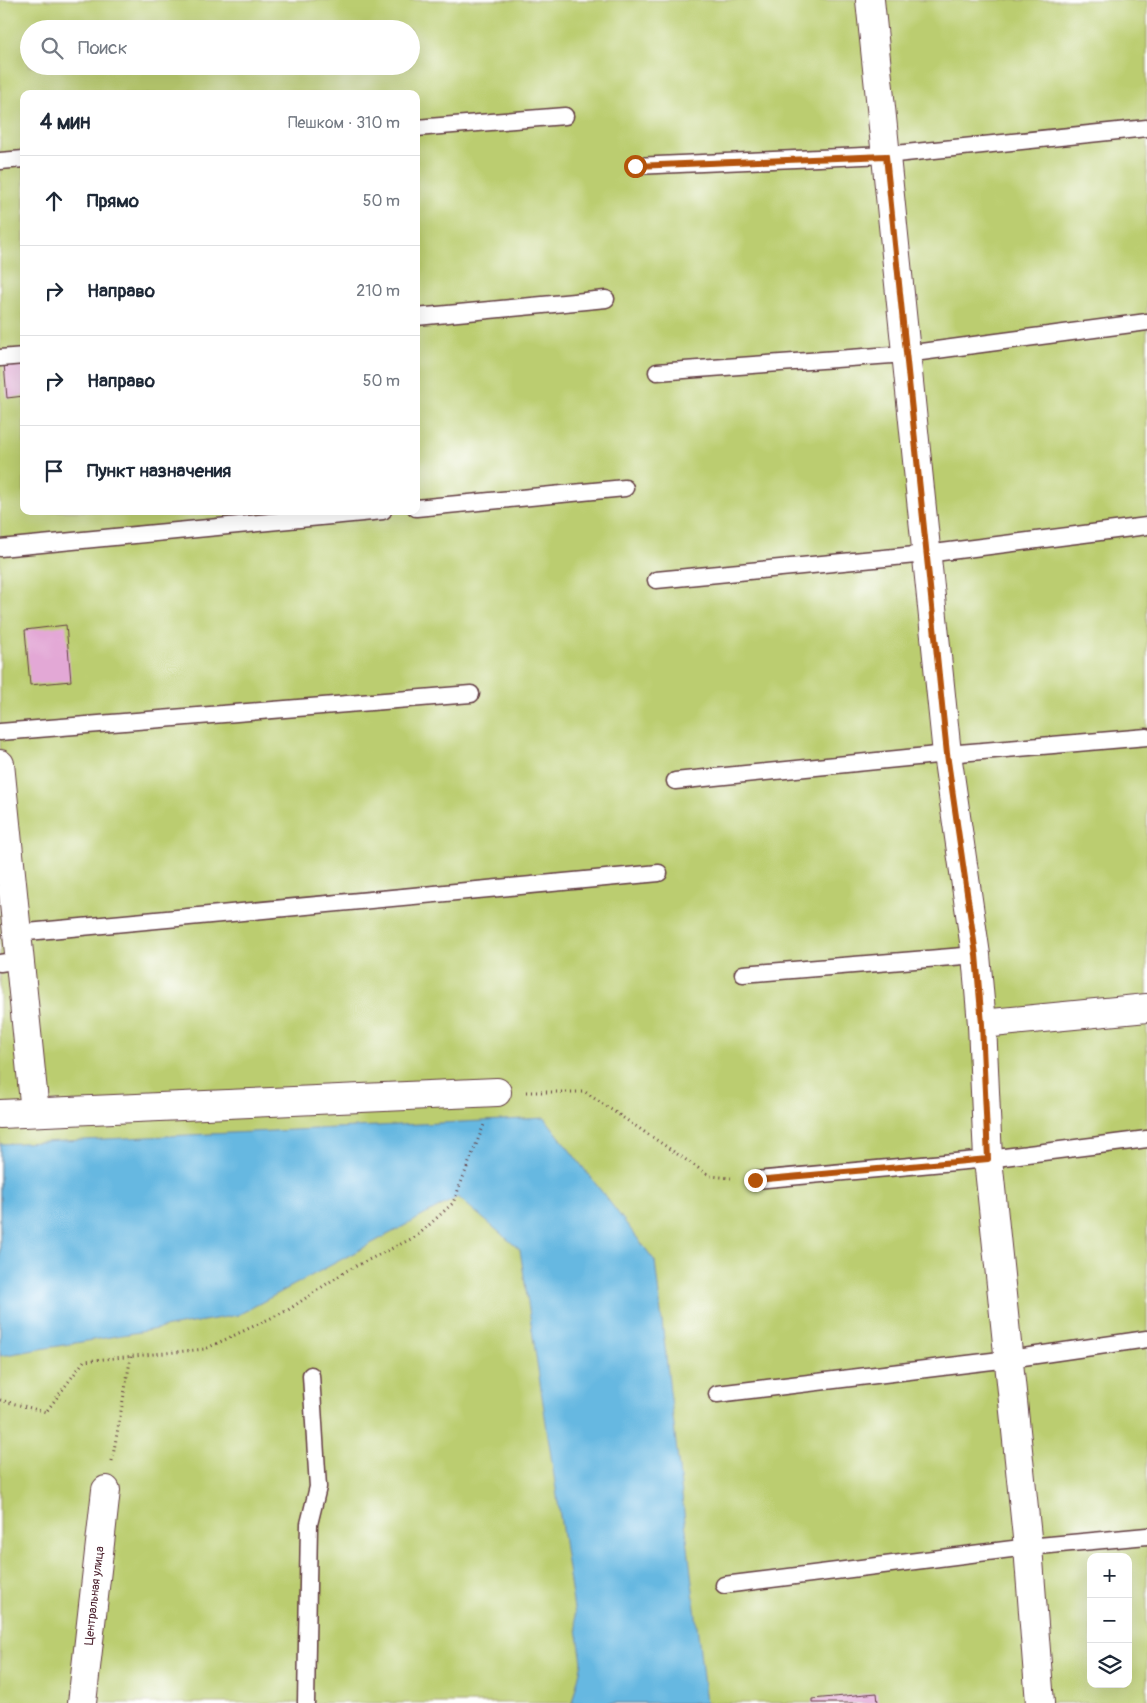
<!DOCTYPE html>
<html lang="ru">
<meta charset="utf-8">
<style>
:root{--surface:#fff;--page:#f6f6f7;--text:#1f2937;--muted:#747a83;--line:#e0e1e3}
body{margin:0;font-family:Pangolin,sans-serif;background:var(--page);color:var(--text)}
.controls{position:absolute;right:15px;bottom:15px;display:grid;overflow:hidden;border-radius:10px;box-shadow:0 5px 20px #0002}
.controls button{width:45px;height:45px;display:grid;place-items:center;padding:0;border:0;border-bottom:1px solid var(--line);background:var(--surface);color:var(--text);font:25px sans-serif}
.stop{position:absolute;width:15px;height:15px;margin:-11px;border:4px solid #b45309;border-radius:50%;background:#fff}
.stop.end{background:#b45309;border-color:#fff;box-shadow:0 1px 5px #0008}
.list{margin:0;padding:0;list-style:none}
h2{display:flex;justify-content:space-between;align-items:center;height:65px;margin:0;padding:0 20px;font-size:21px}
h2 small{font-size:16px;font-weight:400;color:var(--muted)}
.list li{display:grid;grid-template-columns:32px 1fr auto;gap:15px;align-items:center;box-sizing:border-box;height:90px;padding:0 20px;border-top:1px solid var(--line)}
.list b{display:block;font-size:19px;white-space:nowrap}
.list em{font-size:16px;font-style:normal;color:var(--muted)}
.icon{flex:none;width:28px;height:28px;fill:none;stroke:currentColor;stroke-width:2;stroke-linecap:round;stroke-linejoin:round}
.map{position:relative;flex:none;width:1147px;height:1703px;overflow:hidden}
.search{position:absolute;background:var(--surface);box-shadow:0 5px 20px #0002;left:20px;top:20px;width:400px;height:55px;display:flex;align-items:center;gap:12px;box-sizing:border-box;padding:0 18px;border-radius:28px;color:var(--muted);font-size:19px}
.panel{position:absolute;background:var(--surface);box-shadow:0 5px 20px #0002;left:20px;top:90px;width:400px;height:425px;border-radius:10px}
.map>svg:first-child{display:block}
.green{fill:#bbcd70;stroke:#82764e;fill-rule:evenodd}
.water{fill:#66b8e1;stroke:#586c86}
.building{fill:#e3a8d6}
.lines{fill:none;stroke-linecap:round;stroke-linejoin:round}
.service-casing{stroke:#623d43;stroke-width:19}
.minor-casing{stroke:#623d43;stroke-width:30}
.path{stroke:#623d43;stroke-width:3;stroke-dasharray:1 4;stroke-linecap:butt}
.service{stroke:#fff;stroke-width:16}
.minor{stroke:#fff;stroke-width:28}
.route{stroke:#b45309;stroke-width:6}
.labels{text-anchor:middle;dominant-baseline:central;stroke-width:4;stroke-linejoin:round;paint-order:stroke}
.street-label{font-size:12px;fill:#4a1f2b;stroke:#fff}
</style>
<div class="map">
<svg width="1147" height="1703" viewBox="0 0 1147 1703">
<rect width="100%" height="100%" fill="#fff"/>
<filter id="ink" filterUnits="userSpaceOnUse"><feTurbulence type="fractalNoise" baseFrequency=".02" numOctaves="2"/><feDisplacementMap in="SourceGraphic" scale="10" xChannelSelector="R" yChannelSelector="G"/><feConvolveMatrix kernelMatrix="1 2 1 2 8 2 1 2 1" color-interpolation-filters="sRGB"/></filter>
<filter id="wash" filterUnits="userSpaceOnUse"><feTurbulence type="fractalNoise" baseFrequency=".0096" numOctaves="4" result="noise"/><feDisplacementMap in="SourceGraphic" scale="20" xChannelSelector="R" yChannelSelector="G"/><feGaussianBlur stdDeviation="1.12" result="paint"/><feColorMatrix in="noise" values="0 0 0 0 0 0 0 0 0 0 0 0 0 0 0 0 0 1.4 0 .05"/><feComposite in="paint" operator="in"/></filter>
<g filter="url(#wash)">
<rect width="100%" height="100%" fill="#ece7cb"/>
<path class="green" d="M 0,0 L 1147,0 L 1147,1703 L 0,1703 ZM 29,29 L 411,29 L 411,66 L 29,66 ZM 24,94 L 416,94 L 416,511 L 24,511 ZM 1091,1557 L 1128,1557 L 1128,1684 L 1091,1684 Z"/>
<path class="water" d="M 545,1118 L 655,1261 L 706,1703 L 572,1703 L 582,1662 L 520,1250 L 458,1197 L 238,1315 L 0,1356 L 0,1144 Z"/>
<g id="blocks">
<g class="building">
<path d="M 24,363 L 24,396 L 7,398 L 4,364 Z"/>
<path d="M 66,625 L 71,681 L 30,685 L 25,630 Z"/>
<path d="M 877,1693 L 878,1703 L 812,1703 L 812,1699 Z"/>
</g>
</g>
</g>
<g filter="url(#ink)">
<use href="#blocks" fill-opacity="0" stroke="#623d43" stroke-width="1"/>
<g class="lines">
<g class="service-casing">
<g id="service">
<path d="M 416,128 L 565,116"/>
<path d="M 0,161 L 24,159"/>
<path d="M 635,166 L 886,155 L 1147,128"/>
<path d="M 416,317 L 606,299"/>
<path d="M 0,358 L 24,356"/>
<path d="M 657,372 L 906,354 L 1147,322"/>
<path d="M 416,508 L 625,488"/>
<path d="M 0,548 L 383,511"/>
<path d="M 656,580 L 926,554 L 1147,526"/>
<path d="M 0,732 L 471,694"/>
<path d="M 675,781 L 947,754 L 1147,737"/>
<path d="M 17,933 L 659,873"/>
<path d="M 0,963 L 20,960"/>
<path d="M 743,974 L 976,955"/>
<path d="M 755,1180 L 988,1159 L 1147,1139"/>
<path d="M 717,1394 L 1009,1359 L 1147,1339"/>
<path d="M 724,1585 L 1028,1547 L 1147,1536"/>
<path d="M 306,1703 L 309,1524 L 318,1487 L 311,1375"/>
</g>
</g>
<g class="minor-casing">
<g id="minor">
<path d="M 870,0 L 947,754 L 976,955 L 982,1024 L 988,1159 L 1028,1547 L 1040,1703"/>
<path d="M 0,764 L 35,1112"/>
<path d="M 982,1024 L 1147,1008"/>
<path d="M 0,1114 L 497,1092"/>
<path id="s1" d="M 82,1703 L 106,1490"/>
</g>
</g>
<g class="path">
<path d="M 526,1092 L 585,1092 L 710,1176 L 731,1178"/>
<path d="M 0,1400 L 46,1412 L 84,1361 L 205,1349 L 288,1310 L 346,1271 L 417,1236 L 453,1203 L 485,1122"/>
<path d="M 112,1461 L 131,1356"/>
</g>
<use href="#service" class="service"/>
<use href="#minor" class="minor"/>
</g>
</g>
<g class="lines" filter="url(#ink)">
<path class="route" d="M 635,166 L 886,156 L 947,754 L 976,955 L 982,1024 L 988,1159 L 755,1180"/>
</g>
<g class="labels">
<g class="street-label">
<text stroke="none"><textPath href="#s1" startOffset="108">Центральная улица</textPath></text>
</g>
</g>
</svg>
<div class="controls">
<button>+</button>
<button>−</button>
<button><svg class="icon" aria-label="layers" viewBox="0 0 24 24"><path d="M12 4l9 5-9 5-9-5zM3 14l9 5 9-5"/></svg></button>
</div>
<div class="stop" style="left:635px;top:166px"></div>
<div class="stop end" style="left:755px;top:1180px"></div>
<div class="search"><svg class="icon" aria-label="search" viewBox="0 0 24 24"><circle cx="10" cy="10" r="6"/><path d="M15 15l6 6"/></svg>Поиск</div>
<section class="panel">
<h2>4 мин<small>Пешком · 310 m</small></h2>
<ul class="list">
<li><svg class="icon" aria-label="ahead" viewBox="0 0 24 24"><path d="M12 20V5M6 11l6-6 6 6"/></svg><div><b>Прямо</b></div><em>50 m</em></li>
<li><svg class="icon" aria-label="right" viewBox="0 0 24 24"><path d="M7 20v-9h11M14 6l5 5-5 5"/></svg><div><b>Направо</b></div><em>210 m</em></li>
<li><svg class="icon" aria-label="right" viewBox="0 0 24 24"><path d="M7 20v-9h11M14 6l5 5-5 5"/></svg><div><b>Направо</b></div><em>50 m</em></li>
<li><svg class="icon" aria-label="arrive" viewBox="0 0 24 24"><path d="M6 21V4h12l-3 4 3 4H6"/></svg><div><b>Пункт назначения</b></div></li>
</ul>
</section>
</div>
